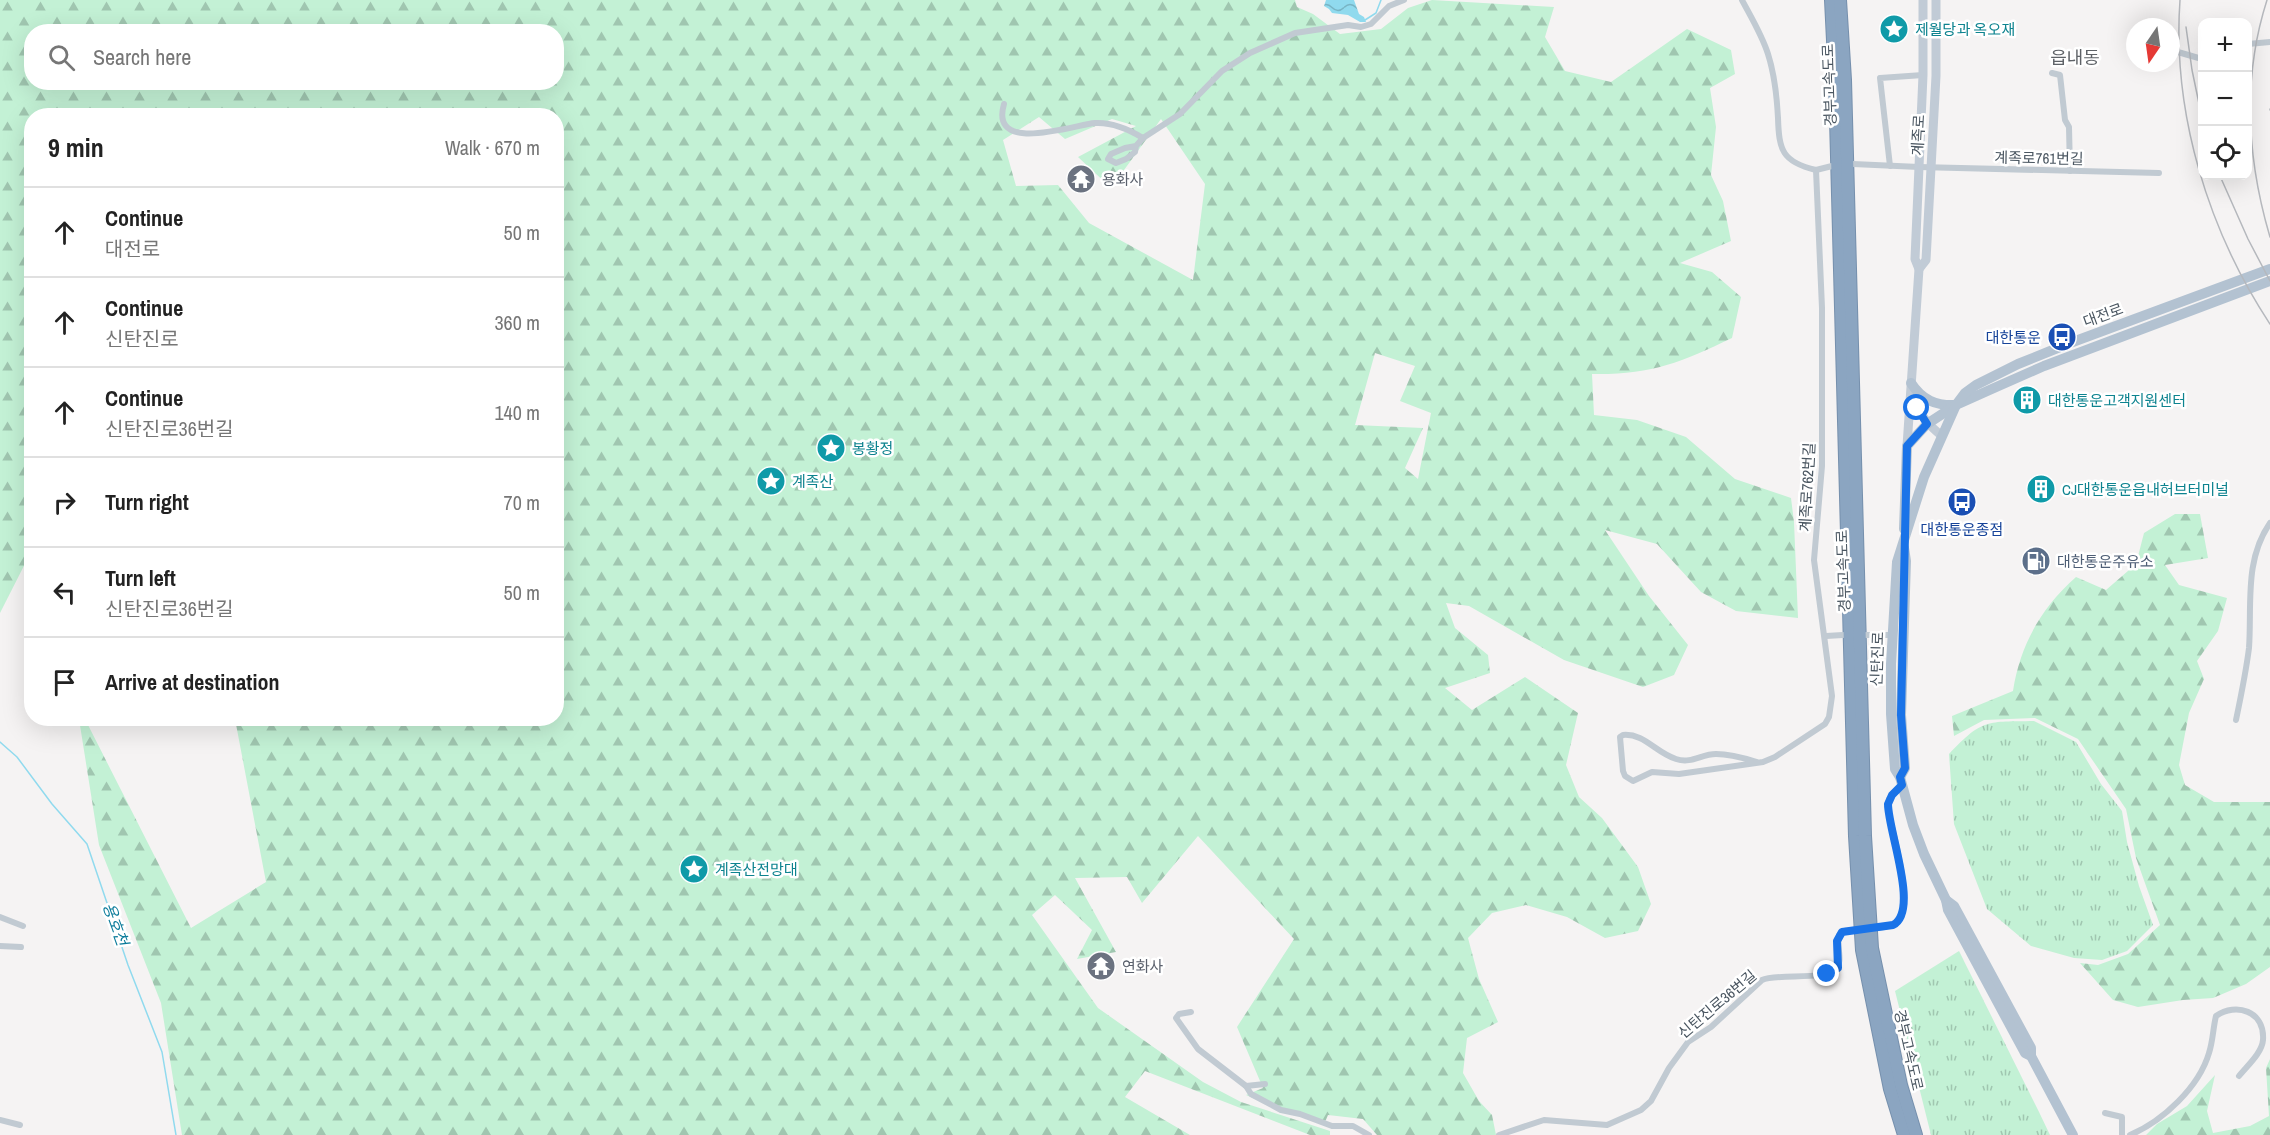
<!DOCTYPE html>
<meta charset="utf-8">
<style>
:root{--surface:#fff;--page:#f6f6f6;--text:#222;--muted:#767676;--line:#e0e0e0}
body{margin:0;font-family:"Archivo Narrow","Noto Sans KR",sans-serif;background:var(--page);color:var(--text)}
.controls{position:absolute;right:18px;top:18px;display:grid;overflow:hidden;border-radius:12px;box-shadow:0 6px 24px #0002}
.controls button{width:54px;height:54px;display:grid;place-items:center;padding:0;border:0;border-bottom:2px solid var(--line);background:var(--surface);color:var(--text);font:30px sans-serif}
.compass{position:absolute;left:2126px;top:18px;width:54px;height:54px;border-radius:50%;background:var(--surface);box-shadow:0 6px 24px #0002;rotate:193deg}
.stop{position:absolute;width:18px;height:18px;margin:-14px;border:4px solid #1a73e8;border-radius:50%;background:#fff}
.stop.end{background:#1a73e8;border-color:#fff;box-shadow:0 2px 6px #0008}
.list{margin:0;padding:0;list-style:none}
h2{display:flex;justify-content:space-between;align-items:center;height:78px;margin:0;padding:0 24px;font-size:26px}
h2 small{font-size:20px;font-weight:400;color:var(--muted)}
.list li{display:grid;grid-template-columns:39px 1fr auto;gap:18px;align-items:center;box-sizing:border-box;height:90px;padding:0 24px;border-top:2px solid var(--line)}
.list b{display:block;font-size:22px;white-space:nowrap}
.list p{margin:0;font-size:20px;white-space:nowrap;color:var(--muted)}
.list em{font-size:20px;font-style:normal;color:var(--muted)}
.icon{flex:none;width:33px;height:33px;fill:none;stroke:currentColor;stroke-width:2;stroke-linecap:round;stroke-linejoin:round}
.map{position:relative;flex:none;width:2270px;height:1135px;overflow:hidden}
.search{position:absolute;background:var(--surface);box-shadow:0 6px 24px #0002;left:24px;top:24px;width:540px;height:66px;display:flex;align-items:center;gap:15px;box-sizing:border-box;padding:0 21px;border-radius:24px;color:var(--muted);font-size:22px}
.panel{position:absolute;background:var(--surface);box-shadow:0 6px 24px #0002;left:24px;top:108px;width:540px;height:618px;border-radius:24px}
.map>svg:first-child{display:block}
.grass{fill:url(#grass-tufts)}
.forest{fill:url(#forest-firs);fill-rule:evenodd}
.water{fill:url(#water-waves)}
.lines{fill:none;stroke-linecap:round;stroke-linejoin:round}
.stream{stroke:#90daee;stroke-width:1.5}
.highway-casing{stroke:#7690ad;stroke-width:14}
.street{stroke:#c1cad2;stroke-width:6}
.secondary{stroke:#c1cbd6;stroke-width:9}
.primary{stroke:#b3c2d1;stroke-width:10}
.highway{stroke:#8ba5c1;stroke-width:12}
.rail{stroke:#b5b8bd;stroke-width:1.5}
.street-bridge{stroke:#c1cad2;stroke-width:6}
.route{stroke:#1a73e8;stroke-width:8}
.labels{text-anchor:middle;dominant-baseline:central;stroke-width:5;stroke-linejoin:round;paint-order:stroke}
.culture-label{font-size:15px;fill:#0d838f;stroke:#fff;text-anchor:start}
.street-label{font-size:15px;fill:#4a5661;stroke:#fff}
.worship-label{font-size:15px;fill:#5b616d;stroke:#fff;text-anchor:start}
.transit-label{font-size:15px;fill:#164399;stroke:#fff;text-anchor:end}
.service-label{font-size:15px;fill:#4e5e75;stroke:#fff;text-anchor:start}
.water-label{font-size:16px;font-style:italic;fill:#0c7c9b;stroke:#fff}
.quarter-label{font-size:18px;fill:#5f6368;stroke:#fff}
</style>
<div class="map">
<svg width="2270" height="1135" viewBox="0 0 2270 1135">
<defs>
<pattern id="grass-tufts" width="24" height="20" patternUnits="userSpaceOnUse" patternTransform="scale(1.5)"><rect width="24" height="20" fill="#c3f1d5"/><path d="M3 7l-1-3M5 7V3M7 7l1-3M15 17l-1-3M17 17v-4M19 17l1-3" fill="none" stroke="#a0c6b0"/></pattern>
<pattern id="forest-firs" width="22" height="20" patternUnits="userSpaceOnUse" patternTransform="scale(1.5)"><rect width="22" height="20" fill="#c3f1d5"/><path d="M5 1l3.5 6h-7zM16 11l3.5 6h-7z" fill="#a0c6b0"/></pattern>
<pattern id="water-waves" width="16" height="10" patternUnits="userSpaceOnUse" patternTransform="scale(1.5)"><rect width="16" height="10" fill="#90daee"/><path d="M0 5q4-4 8 0t8 0" fill="none" stroke="#78b4c4"/></pattern>
</defs>
<rect width="100%" height="100%" fill="#f5f3f3"/>
<g class="grass">
<path d="M 2034,721 L 2076,742 L 2101,784 L 2122,811 L 2127,842 L 2139,886 L 2153,925 L 2127,951 L 2102,960 L 2074,958 L 2031,946 L 1987,909 L 1954,824 L 1949,754 C 1983,718 1987,722 2034,721 Z"/>
<path d="M 1959,951 L 2039,1112 L 2050,1135 L 1931,1135 L 1895,991 Z"/>
</g>
<g class="forest">
<path d="M 0,0 L 1295,0 L 1297,7 L 1313,14 L 1340,34 L 1381,29 L 1408,8 L 1432,0 L 1554,7 L 1545,37 L 1565,71 L 1611,82 L 1687,29 L 1731,50 L 1735,74 L 1710,88 L 1716,127 L 1711,175 L 1723,201 L 1731,241 L 1680,263 L 1712,272 L 1741,297 L 1732,338 C 1680,363 1650,375 1592,374 L 1594,415 L 1637,420 L 1686,437 L 1735,479 L 1791,498 L 1794,522 L 1798,618 L 1736,611 L 1701,592 L 1657,544 L 1605,530 L 1649,596 L 1688,645 L 1674,675 L 1643,687 L 1564,660 L 1469,606 L 1446,603 L 1455,628 L 1488,655 L 1490,673 L 1445,688 L 1472,710 L 1525,677 L 1578,713 L 1566,765 L 1579,797 L 1602,818 L 1638,867 L 1651,904 L 1638,931 L 1605,938 L 1567,917 L 1526,905 L 1492,913 L 1468,938 L 1479,979 L 1498,1022 L 1467,1038 L 1463,1073 L 1479,1101 L 1492,1115 L 1496,1135 L 1377,1135 L 1363,1119 L 1328,1115 L 1325,1122 L 1288,1113 L 1246,1095 L 1263,1088 L 1237,1027 L 1294,939 L 1198,836 L 1142,903 L 1127,877 L 1075,878 L 1116,952 L 1077,959 L 1092,930 L 1055,895 L 1032,915 L 1098,1008 L 1203,1082 L 1241,1102 L 1330,1131 L 1330,1135 L 1310,1135 L 1145,1071 L 1125,1097 L 1190,1135 L 182,1135 L 161,1003 L 99,845 L 79,719 L 85,719 L 191,928 L 266,882 L 235,719 L 556,718 L 556,116 L 32,116 L 31,552 L 0,613 ZM 32,32 L 556,32 L 556,82 L 32,82 ZM 1039,117 L 1065,139 L 1112,119 L 1136,126 L 1078,157 L 1111,188 L 1161,119 L 1205,184 L 1193,280 L 1089,223 L 1058,185 L 1016,186 L 1003,140 ZM 1375,353 L 1415,366 L 1400,401 L 1431,413 L 1418,479 L 1405,468 L 1423,428 L 1355,425 Z"/>
<path d="M 2175,514 L 2200,514 L 2208,558 L 2165,565 L 2179,585 L 2227,598 L 2218,631 L 2197,661 L 2204,679 L 2189,713 L 2179,765 L 2185,785 L 2214,802 L 2270,802 L 2270,967 L 2246,984 L 2213,998 L 2183,1000 L 2138,1007 L 2113,1000 L 2080,963 L 2098,965 L 2128,954 L 2160,925 L 2136,858 L 2126,809 L 2078,739 L 2035,718 L 1984,720 L 1954,736 L 1952,716 L 2013,691 C 2020,645 2041,608 2076,577 L 2106,590 L 2136,564 L 2144,533 Z"/>
<path d="M 2270,1059 L 2270,1135 L 2146,1135 L 2157,1124 L 2187,1106 L 2215,1075 L 2207,1111 L 2213,1133 L 2250,1126 L 2269,1116 L 2266,1068 Z"/>
</g>
<path class="water" d="M 1326,0 L 1354,0 L 1359,14 L 1364,17 L 1366,22 L 1360,22 L 1348,15 L 1332,13 L 1329,9 L 1324,6 Z"/>
<g class="lines">
<g class="stream">
<path d="M 1365,20 L 1376,13 L 1381,0"/>
<path d="M 0,742 L 17,757 L 52,804 L 87,844 L 128,965 L 162,1052 L 176,1135"/>
</g>
<g class="highway-casing">
<g id="highway">
<path d="M 1831,0 L 1835,81 L 1855,836 L 1862,950 L 1890,1089 L 1904,1135"/>
<path d="M 1840,0 L 1845,80 L 1865,836 L 1872,948 L 1901,1085 L 1916,1135"/>
</g>
</g>
<g class="street">
<path d="M 1742,0 C 1751,17 1762,35 1768,54 C 1774,73 1777,98 1778,118 C 1779,150 1782,162 1816,170"/>
<path d="M 2248,44 L 2270,42"/>
<path d="M 2171,50 L 2202,59"/>
<path d="M 2052,73 L 2060,75 L 2065,120 L 2069,127 L 2070,171"/>
<path d="M 1004,104 C 989,155 1074,125 1095,123 C 1112,122 1130,130 1143,138 L 1180,114 L 1222,71 L 1250,53 L 1295,33 L 1348,25 L 1361,27 L 1371,24 L 1389,6 L 1404,0"/>
<path d="M 1136,146 L 1135,152 L 1126,159 L 1116,163 L 1108,159 L 1111,154 L 1125,148 L 1136,146 L 1143,138"/>
<path d="M 1853,164 L 1919,167 L 2159,173"/>
<path d="M 1890,166 L 1880,78 L 1923,75"/>
<path d="M 1866,635 L 1893,635"/>
<path d="M 1826,636 L 1843,635"/>
<path d="M 2236,720 C 2241,696 2246,672 2249,648 C 2252,606 2244,560 2270,523"/>
<path d="M 1757,762 C 1744,758 1730,754 1716,754 C 1701,754 1692,764 1676,759 C 1656,753 1644,733 1623,735 L 1620,737 L 1623,771 L 1625,776 L 1633,781 L 1652,772 L 1679,774 L 1763,762 L 1775,757 L 1825,724 L 1829,717 L 1832,696 L 1814,560 L 1822,466 L 1822,308 L 1816,170 L 1836,165"/>
<path d="M 0,917 L 23,926"/>
<path d="M 1885,927 L 1898,922 C 1914,902 1893,835 1888,809 L 1889,799 L 1902,785"/>
<path d="M 0,946 L 21,947"/>
<path d="M 1191,1012 L 1179,1014 L 1176,1018 L 1198,1049 L 1246,1086 L 1251,1094 L 1281,1110 L 1300,1114 L 1332,1126 L 1353,1126 L 1369,1135"/>
<path d="M 1246,1086 L 1265,1084"/>
<path d="M 2105,1113 L 2122,1117 L 2122,1135"/>
<path d="M 0,1120 L 20,1125"/>
<path d="M 1499,1135 L 1544,1120 L 1607,1125 L 1641,1110 L 1651,1101 L 1669,1068 L 1688,1042 L 1711,1027 L 1762,980 C 1777,973 1829,981 1837,968 C 1843,960 1836,945 1839,935 L 1845,931"/>
<path d="M 2130,1135 C 2163,1121 2199,1087 2209,1053 C 2213,1041 2213,1028 2216,1016 C 2236,1002 2265,1011 2263,1040 C 2262,1053 2247,1066 2239,1076"/>
</g>
<g class="secondary">
<path d="M 1919,269 L 1926,260 L 1936,76 L 1936,0"/>
<path d="M 1914,395 C 1918,413 1927,424 1942,436"/>
<path d="M 1907,446 L 1919,269 L 1915,259 L 1923,75 L 1923,0"/>
</g>
<g class="primary">
<path d="M 1911,383 C 1922,400 1936,406 1956,405"/>
<path d="M 1904,529 L 1907,446 L 1927,424 L 1956,405 L 1994,388 L 2044,366 L 2270,281"/>
<path d="M 1900,777 L 1905,768 L 1901,715 L 1906,561 L 1904,548"/>
<path d="M 1946,900 L 1954,906 L 2031,1048 L 2031,1056"/>
<path d="M 2073,1135 L 2031,1056 L 2025,1053 L 1948,910 L 1946,900 L 1924,854 L 1913,825 L 1900,777 L 1895,769 L 1891,714 L 1891,664 L 1897,562 L 1924,477 L 1956,405 L 1965,393 L 1976,385 L 2018,364 L 2070,343 L 2270,269"/>
</g>
<use href="#highway" class="highway"/>
<g class="rail">
<path d="M 2180,0 C 2172,113 2208,230 2270,324"/>
<path d="M 2267,0 C 2242,78 2247,159 2270,237"/>
<path d="M 2186,27 L 2192,70 L 2202,118"/>
<path d="M 2270,109 L 2270,110"/>
<path d="M 2220,176 L 2248,239 L 2270,281"/>
</g>
<path class="street-bridge" d="M 1845,931 L 1885,927"/>
</g>
<g class="lines">
<path class="route" d="M 1827,974 L 1838,968 L 1837,941 L 1842,932 L 1893,925 C 1920,911 1888,831 1888,804 L 1892,795 L 1902,785 L 1900,777 L 1905,768 L 1901,715 L 1907,446 L 1927,424 L 1917,408"/>
</g>
<defs>
<g id="sight-disc" transform="scale(1.5)"><circle r="9.5" fill="#0f9aa8" stroke="#fff"/><path d="M0-6L1.8-2.2L6-1.7L2.9 1.2L3.7 5.4L0 3.3L-3.7 5.4L-2.9 1.2L-6-1.7L-1.8-2.2Z" fill="#fff"/></g>
<g id="temple-disc" transform="scale(1.5)"><circle r="9.5" fill="#6b7280" stroke="#fff"/><path d="M0-6L5-2H3V0L6.5 2.5H4V6H1.5V3h-3V6H-4V2.5H-6.5L-3 0V-2H-5Z" fill="#fff"/></g>
<g id="bus-disc" transform="scale(1.5)"><circle r="9.5" fill="#1a4fb4" stroke="#fff"/><path d="M-5-6H5V4H4V6H2V4H-2V6H-4V4H-5ZM-3.5-4V0h7V-4ZM-3.5 1.2v1.5H-2V1.2ZM2 1.2v1.5H3.5V1.2Z" fill="#fff"/></g>
<g id="building-disc" transform="scale(1.5)"><circle r="9.5" fill="#0f9aa8" stroke="#fff"/><path d="M-4-6H4V6H1V3H-1V6H-4ZM-2.5-4.3h1.7v1.8h-1.7ZM.8-4.3h1.7v1.8H.8ZM-2.5-1h1.7V.8h-1.7ZM.8-1h1.7V.8H.8Z" fill="#fff"/></g>
<g id="fuel-disc" transform="scale(1.5)"><circle r="9.5" fill="#5c6f8a" stroke="#fff"/><path d="M-5.5-6h7V0h2V4h1.3V-2.5L3-4.5l.8-.8L6-3V5H2.5V1h-1V6h-7ZM-4.2-4.7v3.2H.2V-4.7Z" fill="#fff"/></g>
</defs>
<g fill-rule="evenodd">
<use href="#sight-disc" x="1894" y="29"/>
<use href="#temple-disc" x="1081" y="179"/>
<use href="#bus-disc" x="2062" y="337"/>
<use href="#building-disc" x="2027" y="400"/>
<use href="#sight-disc" x="831" y="448"/>
<use href="#sight-disc" x="771" y="481"/>
<use href="#building-disc" x="2041" y="489"/>
<use href="#bus-disc" x="1962" y="502"/>
<use href="#fuel-disc" x="2036" y="561"/>
<use href="#sight-disc" x="694" y="869"/>
<use href="#temple-disc" x="1101" y="966"/>
</g>
<g class="labels">
<g class="culture-label">
<text x="1915" y="29">제월당과 옥오재</text>
<text x="2048" y="400">대한통운고객지원센터</text>
<text x="852" y="448">봉황정</text>
<text x="792" y="481">계족산</text>
<text x="2062" y="489">CJ대한통운읍내허브터미널</text>
<text x="715" y="869">계족산전망대</text>
</g>
<g class="street-label">
<text transform="translate(1829 85) rotate(-92)">경부고속도로</text>
<text transform="translate(1918 135) rotate(-87)">계족로</text>
<text transform="translate(2039 158) rotate(1)">계족로761번길</text>
<text transform="translate(2103 315) rotate(-20)">대전로</text>
<text transform="translate(1807 487) rotate(-87)">계족로762번길</text>
<text transform="translate(1843 571) rotate(-92)">경부고속도로</text>
<text transform="translate(1877 659) rotate(-88)">신탄진로</text>
<text transform="translate(1717 1004) rotate(-40)">신탄진로36번길</text>
<text transform="translate(1909 1050) rotate(77)">경부고속도로</text>
</g>
<g class="worship-label">
<text x="1102" y="179">용화사</text>
<text x="1122" y="966">연화사</text>
</g>
<g class="transit-label">
<text x="2041" y="337">대한통운</text>
<text x="1962" y="529" text-anchor="middle">대한통운종점</text>
</g>
<g class="service-label">
<text x="2057" y="561">대한통운주유소</text>
</g>
<g class="water-label">
<text transform="translate(116 924) rotate(70)">용호천</text>
</g>
<g class="quarter-label">
<text x="2075" y="57">읍내동</text>
</g>
</g>
</svg>
<div class="controls">
<button>+</button>
<button>−</button>
<button><svg class="icon" aria-label="locate" viewBox="0 0 24 24"><circle cx="12" cy="12" r="6"/><path d="M12 2v4M12 18v4M2 12h4M18 12h4"/></svg></button>
</div>
<svg class="compass" viewBox="-18 -18 36 36"><path d="M0-13l5 13h-10z" fill="#e53935"/><path d="M0 13l5-13h-10z" fill="#767676"/></svg>
<div class="stop" style="left:1917px;top:408px"></div>
<div class="stop end" style="left:1827px;top:974px"></div>
<div class="search"><svg class="icon" aria-label="search" viewBox="0 0 24 24"><circle cx="10" cy="10" r="6"/><path d="M15 15l6 6"/></svg>Search here</div>
<section class="panel">
<h2>9 min<small>Walk · 670 m</small></h2>
<ul class="list">
<li><svg class="icon" aria-label="ahead" viewBox="0 0 24 24"><path d="M12 20V5M6 11l6-6 6 6"/></svg><div><b>Continue</b><p>대전로</p></div><em>50 m</em></li>
<li><svg class="icon" aria-label="ahead" viewBox="0 0 24 24"><path d="M12 20V5M6 11l6-6 6 6"/></svg><div><b>Continue</b><p>신탄진로</p></div><em>360 m</em></li>
<li><svg class="icon" aria-label="ahead" viewBox="0 0 24 24"><path d="M12 20V5M6 11l6-6 6 6"/></svg><div><b>Continue</b><p>신탄진로36번길</p></div><em>140 m</em></li>
<li><svg class="icon" aria-label="right" viewBox="0 0 24 24"><path d="M7 20v-9h11M14 6l5 5-5 5"/></svg><div><b>Turn right</b></div><em>70 m</em></li>
<li><svg class="icon" aria-label="left" viewBox="0 0 24 24"><path d="M17 20v-9H6M10 6l-5 5 5 5"/></svg><div><b>Turn left</b><p>신탄진로36번길</p></div><em>50 m</em></li>
<li><svg class="icon" aria-label="arrive" viewBox="0 0 24 24"><path d="M6 21V4h12l-3 4 3 4H6"/></svg><div><b>Arrive at destination</b></div></li>
</ul>
</section>
</div>
